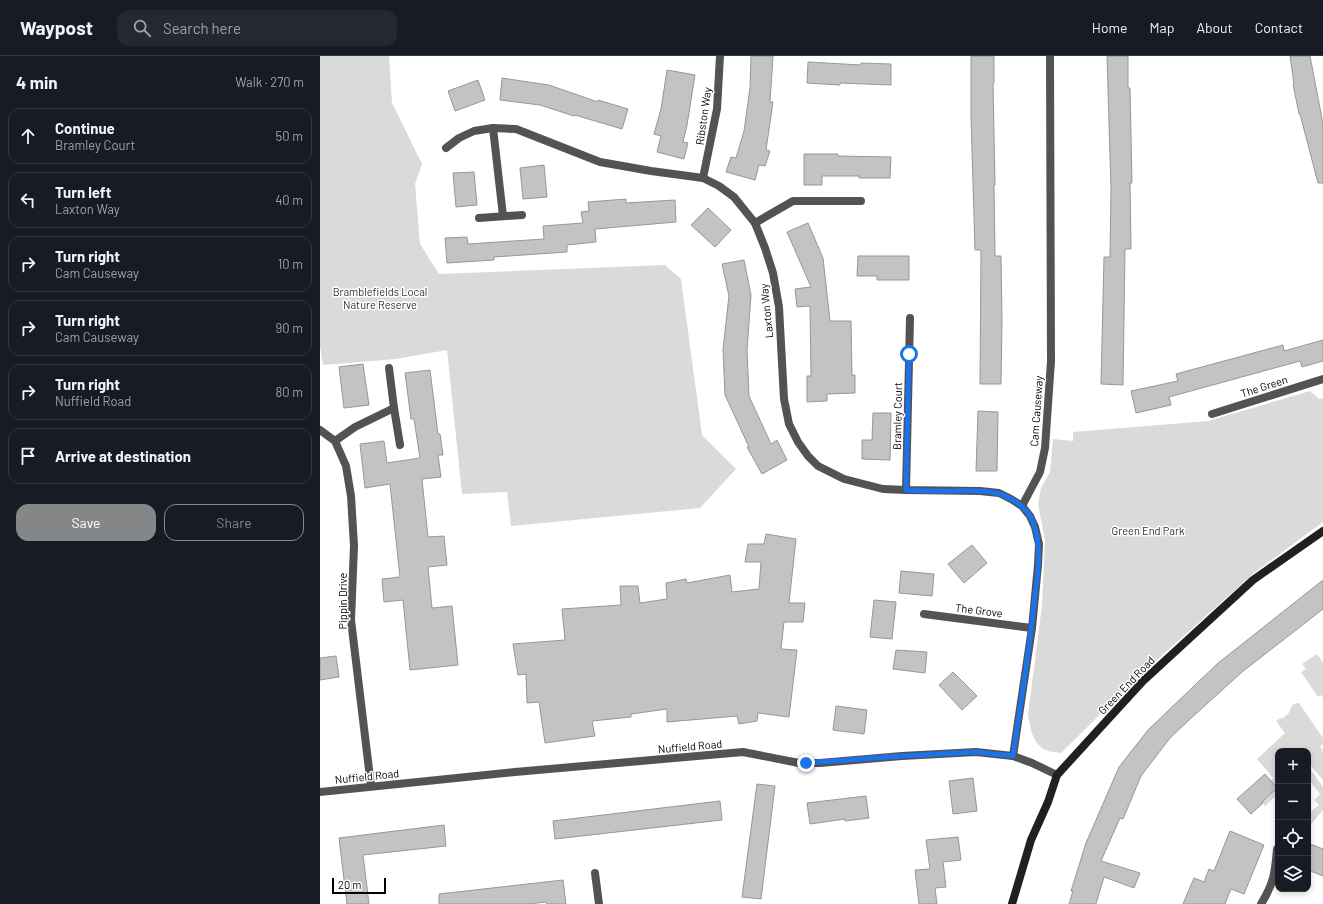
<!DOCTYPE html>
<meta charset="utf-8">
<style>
:root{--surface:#171b24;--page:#242831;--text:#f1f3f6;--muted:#9ea1a6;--line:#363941;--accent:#858687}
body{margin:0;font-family:Barlow,sans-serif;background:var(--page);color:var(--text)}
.controls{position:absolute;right:12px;bottom:12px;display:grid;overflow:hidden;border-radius:8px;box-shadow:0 2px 6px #0003}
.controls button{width:36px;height:36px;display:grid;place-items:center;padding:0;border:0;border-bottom:1px solid var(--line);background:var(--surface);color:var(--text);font:20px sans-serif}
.scale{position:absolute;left:12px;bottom:10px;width:54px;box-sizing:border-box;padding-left:4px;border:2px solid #000;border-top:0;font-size:11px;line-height:14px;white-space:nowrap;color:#000;-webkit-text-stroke:3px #fff;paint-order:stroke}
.stop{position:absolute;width:12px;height:12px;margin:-9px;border:3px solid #1a73e8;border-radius:50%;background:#fff}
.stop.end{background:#1a73e8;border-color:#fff;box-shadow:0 1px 4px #0008}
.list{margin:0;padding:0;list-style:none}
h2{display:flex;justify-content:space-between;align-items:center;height:52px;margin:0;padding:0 16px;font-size:17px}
h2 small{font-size:13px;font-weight:400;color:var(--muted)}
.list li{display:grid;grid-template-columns:26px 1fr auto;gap:12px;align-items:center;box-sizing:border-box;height:56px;margin:0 8px 8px;padding:0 8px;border:1px solid var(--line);border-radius:12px}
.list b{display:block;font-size:15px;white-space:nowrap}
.list p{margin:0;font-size:13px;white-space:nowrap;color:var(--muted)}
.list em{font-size:13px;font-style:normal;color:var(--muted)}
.actions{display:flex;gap:8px;padding:12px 16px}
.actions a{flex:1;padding:9px 0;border:1px solid var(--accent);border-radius:12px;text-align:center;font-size:14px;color:var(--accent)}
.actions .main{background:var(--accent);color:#fff}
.icon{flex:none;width:22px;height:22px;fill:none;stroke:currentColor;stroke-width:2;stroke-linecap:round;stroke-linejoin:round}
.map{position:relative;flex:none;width:1003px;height:848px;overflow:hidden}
header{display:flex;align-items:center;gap:24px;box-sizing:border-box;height:56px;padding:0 20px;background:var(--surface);border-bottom:1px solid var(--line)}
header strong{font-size:19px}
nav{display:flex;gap:22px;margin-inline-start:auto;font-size:14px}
.search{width:280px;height:36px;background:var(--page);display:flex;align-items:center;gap:10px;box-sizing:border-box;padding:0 14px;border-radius:12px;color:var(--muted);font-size:15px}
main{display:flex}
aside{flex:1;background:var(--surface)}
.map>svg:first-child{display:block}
.green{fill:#dadada}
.building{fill:#c3c3c3;stroke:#979797}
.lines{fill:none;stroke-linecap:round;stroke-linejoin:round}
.street{stroke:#535353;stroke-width:8}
.secondary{stroke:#202020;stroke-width:8}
.route{stroke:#1a73e8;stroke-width:5}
.labels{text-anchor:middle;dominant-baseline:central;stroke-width:3;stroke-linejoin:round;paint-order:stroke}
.street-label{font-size:11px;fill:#000;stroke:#fff}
.park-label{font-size:11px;fill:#313131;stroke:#fff}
</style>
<header>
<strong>Waypost</strong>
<div class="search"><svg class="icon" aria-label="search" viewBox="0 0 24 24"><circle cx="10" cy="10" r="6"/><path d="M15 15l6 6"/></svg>Search here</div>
<nav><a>Home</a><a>Map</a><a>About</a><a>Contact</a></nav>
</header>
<main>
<aside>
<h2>4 min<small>Walk · 270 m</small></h2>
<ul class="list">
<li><svg class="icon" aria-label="ahead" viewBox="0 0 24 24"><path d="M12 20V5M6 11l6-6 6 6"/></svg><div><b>Continue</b><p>Bramley Court</p></div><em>50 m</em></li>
<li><svg class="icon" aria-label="left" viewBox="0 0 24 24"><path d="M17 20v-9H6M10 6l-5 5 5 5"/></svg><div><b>Turn left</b><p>Laxton Way</p></div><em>40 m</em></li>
<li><svg class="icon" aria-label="right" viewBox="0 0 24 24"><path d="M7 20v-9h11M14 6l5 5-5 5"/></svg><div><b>Turn right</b><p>Cam Causeway</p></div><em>10 m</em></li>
<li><svg class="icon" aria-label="right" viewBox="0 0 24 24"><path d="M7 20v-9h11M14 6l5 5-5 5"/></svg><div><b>Turn right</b><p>Cam Causeway</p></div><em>90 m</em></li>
<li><svg class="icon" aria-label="right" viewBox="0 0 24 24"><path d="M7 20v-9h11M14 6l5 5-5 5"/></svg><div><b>Turn right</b><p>Nuffield Road</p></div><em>80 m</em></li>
<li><svg class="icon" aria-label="arrive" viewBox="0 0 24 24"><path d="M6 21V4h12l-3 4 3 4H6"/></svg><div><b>Arrive at destination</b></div></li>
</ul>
<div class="actions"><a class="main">Save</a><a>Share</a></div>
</aside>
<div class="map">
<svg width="1003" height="848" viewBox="0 0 1003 848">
<rect width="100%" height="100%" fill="#fff"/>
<g class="green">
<path d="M 0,0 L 69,0 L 72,47 L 102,108 L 95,128 L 100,188 L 119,218 L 345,209 L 361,223 L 382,379 L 416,413 L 380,452 L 191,470 L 187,436 L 142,438 L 127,294 L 76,303 L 3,309 L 0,290 Z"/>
<path d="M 990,335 L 999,343 L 1003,342 L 1003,466 L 934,517 L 819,620 L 741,697 C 735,696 727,696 722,692 C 712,685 710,670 708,659 L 722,549 L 725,484 L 718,448 L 721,432 L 730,416 L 733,383 L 753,385 L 753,376 L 888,365 Z"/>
<path d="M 997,598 L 1003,607 L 1003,642 L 1001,639 L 998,641 L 981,616 L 986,613 L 982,608 Z"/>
<path d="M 977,647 L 979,647 L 1003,682 L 1003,688 L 1000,690 L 1003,696 L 1003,724 L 991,710 L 989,711 L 1003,731 L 1003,754 L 988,772 L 988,758 L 999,749 L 994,744 L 1000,738 L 988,723 L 988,695 L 958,695 L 958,738 L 945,750 L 942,746 L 957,732 L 951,725 L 953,722 L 937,703 L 965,677 L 956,665 L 961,662 L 962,663 L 969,657 L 972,649 Z"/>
</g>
<g class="building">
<path d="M 431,0 L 453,0 L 450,46 L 453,46 L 446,94 L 450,95 L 445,110 L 439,109 L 435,124 L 406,116 L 411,101 L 416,102 L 424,75 L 430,32 Z"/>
<path d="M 651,0 L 674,0 L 674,27 L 673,27 L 675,129 L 674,129 L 675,200 L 681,200 L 682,266 L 681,328 L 660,328 L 661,194 L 655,194 L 651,60 Z"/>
<path d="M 787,0 L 808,0 L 808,32 L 810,32 L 812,127 L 810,127 L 811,193 L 805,193 L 803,329 L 781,328 L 784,201 L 790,201 L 791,134 Z"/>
<path d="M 970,0 L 990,0 L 1003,68 L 1003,127 L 998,127 L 980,58 L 979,58 L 973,28 L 974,28 Z"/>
<path d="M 488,6 L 541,9 L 541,7 L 571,8 L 571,29 L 520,27 L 520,29 L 487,27 Z"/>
<path d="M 347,14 L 375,19 L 367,69 L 363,86 L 368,87 L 364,103 L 337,96 L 341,80 L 334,78 L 341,53 Z"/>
<path d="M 182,22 L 229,29 L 278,46 L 278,44 L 308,53 L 302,73 L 255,59 L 254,60 L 220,49 L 180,44 Z"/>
<path d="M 158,24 L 165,44 L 135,55 L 128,35 Z"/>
<path d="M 484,98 L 518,98 L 518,100 L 571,101 L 570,122 L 539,122 L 539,120 L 502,120 L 502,129 L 484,129 Z"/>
<path d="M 224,109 L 227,141 L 203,143 L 200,112 Z"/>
<path d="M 154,116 L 157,149 L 136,151 L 133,117 Z"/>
<path d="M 306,143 L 306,147 L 355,144 L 356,166 L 275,173 L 276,186 L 247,189 L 247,196 L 174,201 L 174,204 L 127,207 L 125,182 L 147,181 L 148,188 L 224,183 L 223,170 L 263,167 L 261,156 L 269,155 L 268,146 Z"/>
<path d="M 388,152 L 411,174 L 395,191 L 371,169 Z"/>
<path d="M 488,167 L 503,202 L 510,265 L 531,265 L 532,319 L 535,319 L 535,337 L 507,338 L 507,345 L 487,346 L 487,320 L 491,320 L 490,250 L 477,251 L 475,233 L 491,231 L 467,176 Z"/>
<path d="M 538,200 L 589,200 L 589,224 L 557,224 L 557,220 L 537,220 Z"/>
<path d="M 424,204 L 431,239 L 427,294 L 429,340 L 451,388 L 457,384 L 467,404 L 442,418 L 427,391 L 429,391 L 405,339 L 403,293 L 409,240 L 402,208 Z"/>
<path d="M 1003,284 L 1003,305 L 982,311 L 980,305 L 849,341 L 851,349 L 816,357 L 811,335 L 858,325 L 856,318 L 963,289 L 964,295 Z"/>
<path d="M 43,308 L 49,349 L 24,352 L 19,311 Z"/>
<path d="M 110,314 L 118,378 L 120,378 L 123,399 L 118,399 L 121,421 L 102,423 L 108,481 L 124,480 L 127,509 L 108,511 L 112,552 L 132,550 L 138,609 L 90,614 L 83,544 L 64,546 L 62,523 L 80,521 L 70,428 L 45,432 L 40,388 L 64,385 L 67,407 L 100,402 L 94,363 L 91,363 L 85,317 Z"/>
<path d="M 658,355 L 678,356 L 677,415 L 656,415 Z"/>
<path d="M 553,357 L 571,357 L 570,404 L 542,403 L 542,384 L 552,384 Z"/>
<path d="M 446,478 L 476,483 L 469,547 L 485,547 L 483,566 L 464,566 L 461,593 L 477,594 L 469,661 L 438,657 L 437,665 L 419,668 L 417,660 L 347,666 L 347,653 L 311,658 L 311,661 L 272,665 L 275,680 L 225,687 L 219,646 L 207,647 L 206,618 L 198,619 L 193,588 L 245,584 L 242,553 L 301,549 L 300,530 L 318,530 L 320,547 L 347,543 L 346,527 L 366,523 L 367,527 L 410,519 L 412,536 L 439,533 L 441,506 L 425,506 L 428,488 L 444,488 Z"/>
<path d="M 652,489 L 667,507 L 644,527 L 628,508 Z"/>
<path d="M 581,515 L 614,518 L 612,540 L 579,537 Z"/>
<path d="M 1003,524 L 1003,553 L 922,616 L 868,665 L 850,682 L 821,720 L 803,763 L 800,762 L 781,805 L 820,817 L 814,832 L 784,821 L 776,848 L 749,848 L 753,835 L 751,835 L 766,787 L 799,711 L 828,674 L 897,608 Z"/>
<path d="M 554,544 L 576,546 L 572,583 L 550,581 Z"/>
<path d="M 576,594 L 607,596 L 605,617 L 573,613 Z"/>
<path d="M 16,600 L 19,621 L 0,624 L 0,602 Z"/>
<path d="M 633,616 L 657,640 L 642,654 L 619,629 Z"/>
<path d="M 516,650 L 547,654 L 544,678 L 513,674 Z"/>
<path d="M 945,718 L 957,732 L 942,746 L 943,747 L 931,758 L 917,743 Z"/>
<path d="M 653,722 L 657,755 L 633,758 L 629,725 Z"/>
<path d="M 437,728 L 455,730 L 441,843 L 422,841 Z"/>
<path d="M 546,740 L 549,762 L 525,765 L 525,763 L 490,768 L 487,747 Z"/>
<path d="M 400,745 L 402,764 L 235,783 L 233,765 Z"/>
<path d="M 124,769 L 126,790 L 43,799 L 49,848 L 27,848 L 19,782 Z"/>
<path d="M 910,775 L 944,789 L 924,838 L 911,833 L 905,848 L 863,848 L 874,822 L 884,826 L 889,813 L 894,815 Z"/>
<path d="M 638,781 L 641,804 L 623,806 L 626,831 L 615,832 L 617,848 L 599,848 L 595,814 L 610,813 L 606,784 Z"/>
<path d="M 988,787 L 1003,793 L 1003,820 L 988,814 Z"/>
<path d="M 243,824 L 246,848 L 227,848 L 226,846 L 209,848 L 119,848 L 119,838 Z"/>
</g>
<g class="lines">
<g class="street">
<path d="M 173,72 L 183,160"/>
<path d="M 126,92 L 139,82 L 154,75 L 173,72 L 196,73 L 280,106 L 331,115 L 383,122 L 399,130 L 414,141 L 435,167 L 445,192 L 453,217 L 459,251 L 464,343 L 469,368 L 478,386 L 488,400 L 498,410 L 524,423 L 563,433 L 586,434 L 660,435 L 679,437 L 691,443 L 702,450 L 710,460 L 715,471 L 719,488 L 718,509 L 712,572 L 693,700"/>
<path d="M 383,122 L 397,53 L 400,0"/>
<path d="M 159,162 L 202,159"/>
<path d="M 435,167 L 473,145 L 541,145"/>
<path d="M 74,352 L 80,389"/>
<path d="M 892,358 L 1003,323"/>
<path d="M 0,374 L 15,385 L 26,410 L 31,440 L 34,490 L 31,564 L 51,730"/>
<path d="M 15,385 L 35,371 L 74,352 L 69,312"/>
<path d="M 586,434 L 590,262"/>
<path d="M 702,450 L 720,416 L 725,392 L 731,305 L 730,0"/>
<path d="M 604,558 L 712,572"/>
<path d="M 0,736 L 195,716 L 423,696 L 479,707 L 500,707 L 582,700 L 656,696 L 693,700 L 712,707 L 737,719"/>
<path d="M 275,817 L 279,848"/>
<path d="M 941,848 C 954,827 955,817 957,793"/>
</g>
<path class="secondary" d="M 692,848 L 711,784 L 728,746 L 737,719 L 823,625 L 933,524 L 1003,475"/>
</g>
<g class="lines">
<path class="route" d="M 486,707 L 582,700 L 656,696 L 693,700 C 700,650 709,599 714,547 C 717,523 722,497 715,472 C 712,459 702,449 691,443 C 672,432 649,435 628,435 C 614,435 600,435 586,434 L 589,298"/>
</g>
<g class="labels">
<g class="street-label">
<text transform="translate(383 60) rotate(-82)">Ribston Way</text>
<text transform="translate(446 255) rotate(-96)">Laxton Way</text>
<text transform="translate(944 330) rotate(-18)">The Green</text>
<text transform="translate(716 355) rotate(-86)">Cam Causeway</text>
<text transform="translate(577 360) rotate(-89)">Bramley Court</text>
<text transform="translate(22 545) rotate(-90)">Pippin Drive</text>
<text transform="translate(659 554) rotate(7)">The Grove</text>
<text transform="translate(806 629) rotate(-46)">Green End Road</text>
<text transform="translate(370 690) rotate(-5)">Nuffield Road</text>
<text transform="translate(47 720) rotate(-6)">Nuffield Road</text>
</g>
<g class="park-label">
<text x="60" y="235">Bramblefields Local<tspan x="60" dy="13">Nature Reserve</tspan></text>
<text x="828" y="474">Green End Park</text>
</g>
</g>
</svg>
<div class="controls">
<button>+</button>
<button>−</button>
<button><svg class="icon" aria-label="locate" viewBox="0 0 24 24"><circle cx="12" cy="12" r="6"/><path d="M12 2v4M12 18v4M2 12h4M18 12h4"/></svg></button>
<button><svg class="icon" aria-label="layers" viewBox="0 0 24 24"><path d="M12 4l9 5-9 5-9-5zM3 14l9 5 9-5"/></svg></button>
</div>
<div class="scale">20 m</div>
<div class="stop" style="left:589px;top:298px"></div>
<div class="stop end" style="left:486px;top:707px"></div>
</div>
</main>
